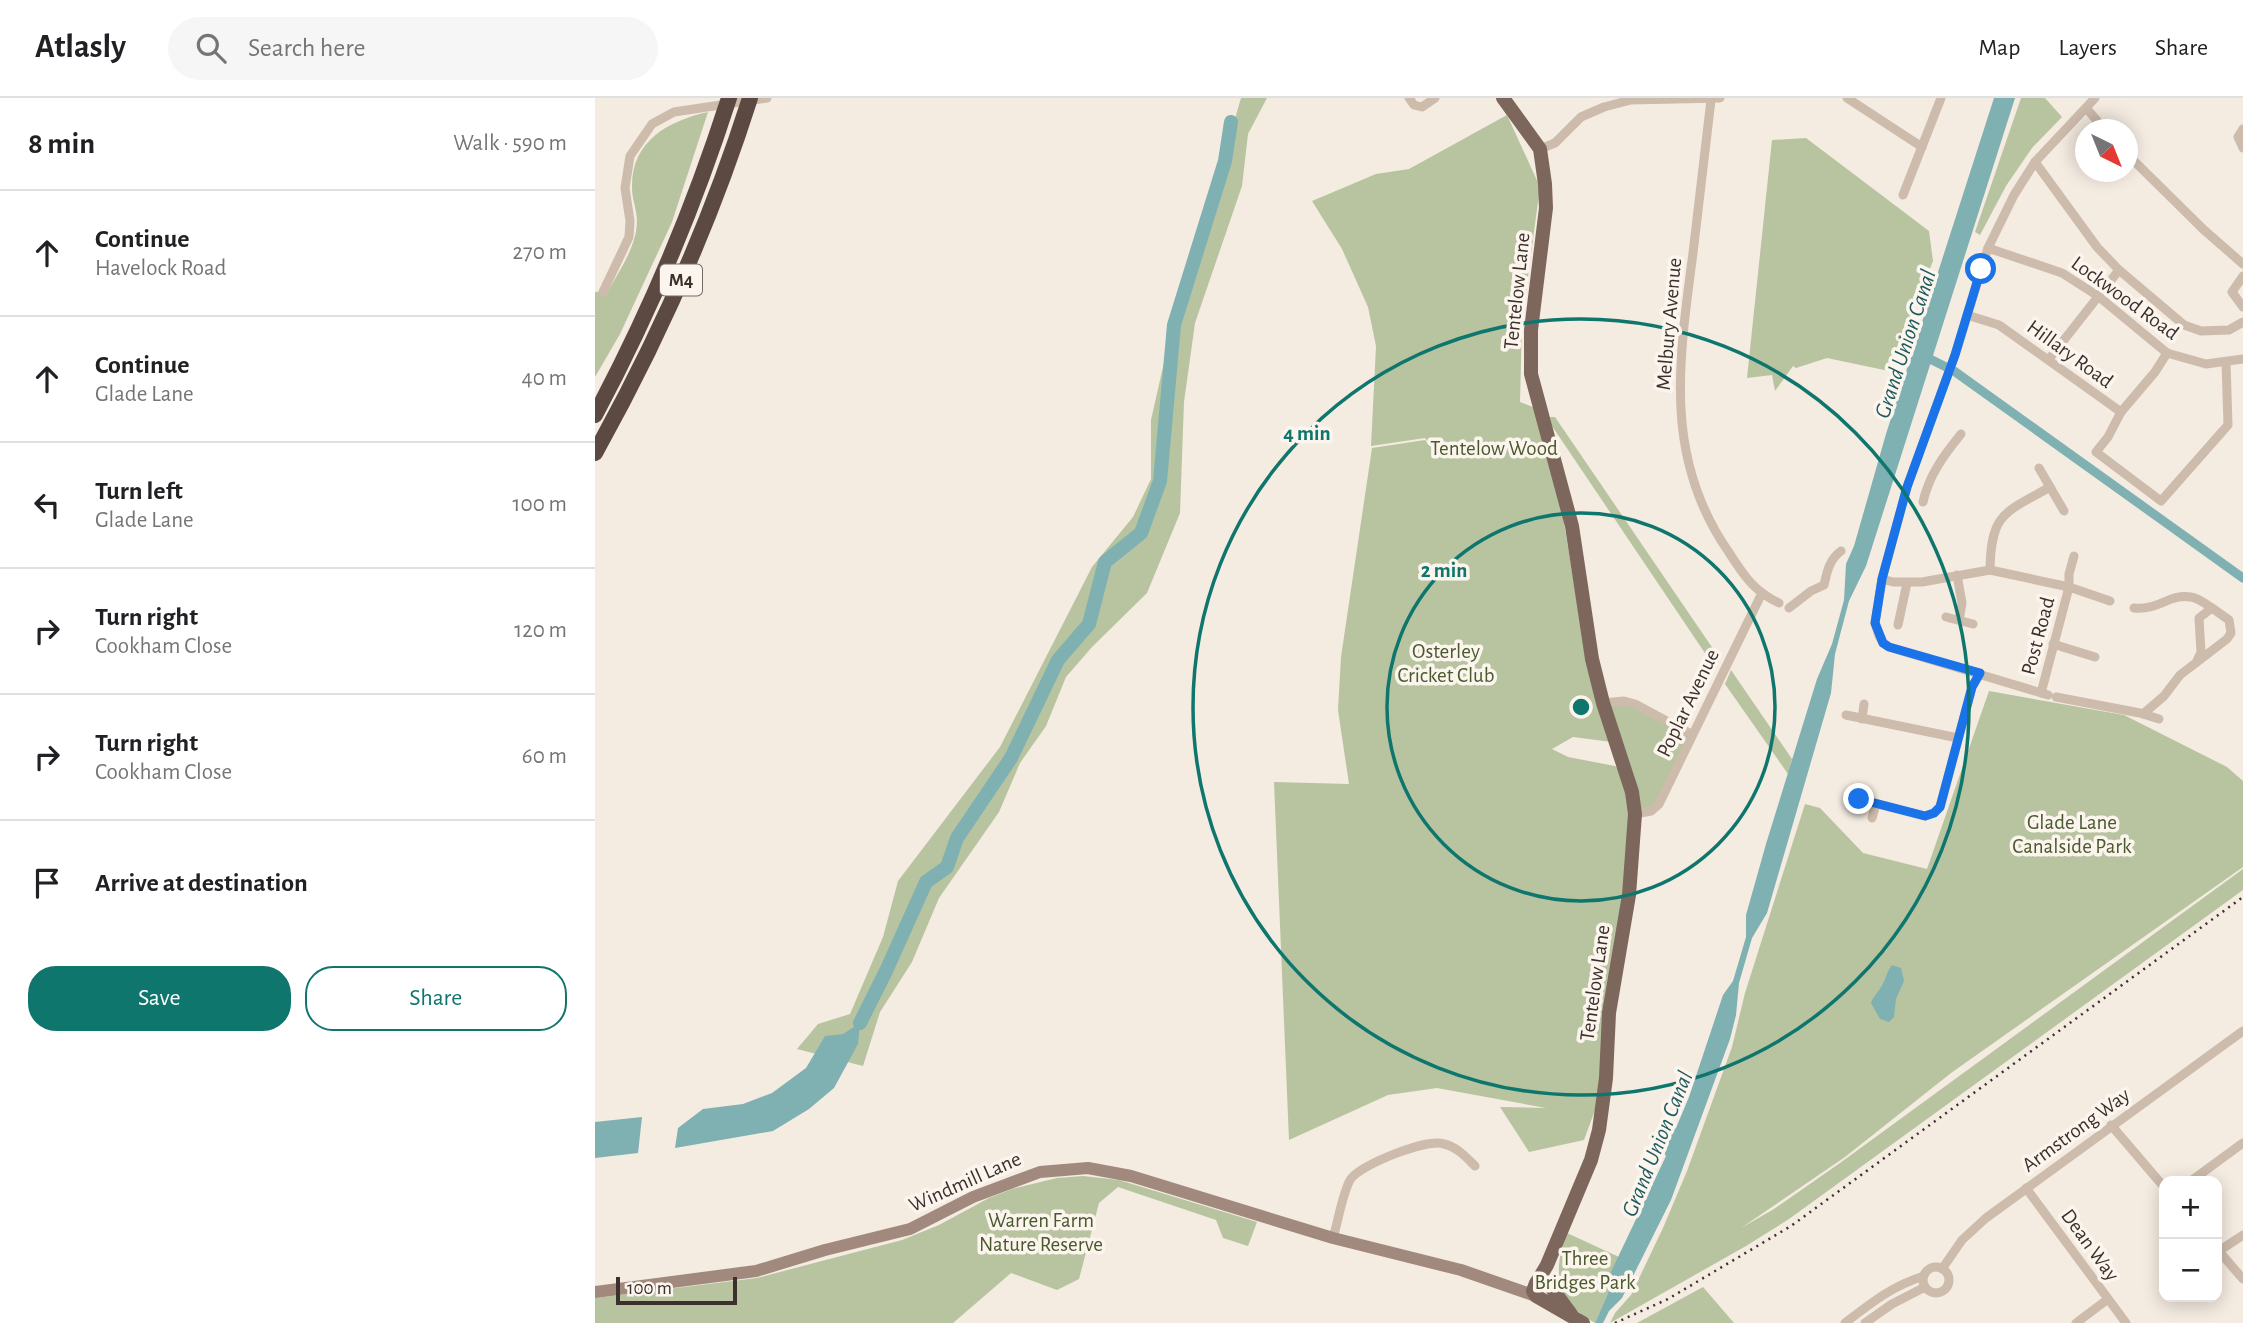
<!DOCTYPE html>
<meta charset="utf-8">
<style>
:root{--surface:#fff;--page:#f6f6f6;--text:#202124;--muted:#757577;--line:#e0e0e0;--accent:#0f766e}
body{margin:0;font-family:"Alegreya Sans",sans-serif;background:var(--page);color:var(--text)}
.controls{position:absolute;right:21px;bottom:21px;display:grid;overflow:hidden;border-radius:14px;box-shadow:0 4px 18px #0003}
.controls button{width:63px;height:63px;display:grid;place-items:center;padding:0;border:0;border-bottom:2px solid var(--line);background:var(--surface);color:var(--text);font:35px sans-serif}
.compass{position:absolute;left:1480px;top:21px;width:63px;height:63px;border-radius:50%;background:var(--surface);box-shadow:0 4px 18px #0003;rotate:137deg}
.scale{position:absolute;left:21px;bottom:18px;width:121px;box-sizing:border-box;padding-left:7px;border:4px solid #3b302b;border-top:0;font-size:19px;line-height:24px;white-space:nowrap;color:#3b302b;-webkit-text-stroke:5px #fbf5ee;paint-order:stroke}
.stop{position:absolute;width:21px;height:21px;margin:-16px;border:5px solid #1a73e8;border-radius:50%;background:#fff}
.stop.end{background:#1a73e8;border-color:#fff;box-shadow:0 2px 7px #0008}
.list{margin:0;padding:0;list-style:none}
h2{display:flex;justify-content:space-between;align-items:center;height:91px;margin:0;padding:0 28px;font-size:30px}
h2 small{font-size:23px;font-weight:400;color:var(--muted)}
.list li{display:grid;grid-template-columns:46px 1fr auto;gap:21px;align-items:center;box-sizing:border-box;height:126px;padding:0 28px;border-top:2px solid var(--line)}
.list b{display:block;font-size:26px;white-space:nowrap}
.list p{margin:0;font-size:23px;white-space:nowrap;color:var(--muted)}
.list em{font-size:23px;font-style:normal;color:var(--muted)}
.actions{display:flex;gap:14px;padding:21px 28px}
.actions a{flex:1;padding:16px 0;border:2px solid var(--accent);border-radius:28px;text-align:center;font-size:24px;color:var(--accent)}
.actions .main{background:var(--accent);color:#fff}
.icon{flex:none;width:38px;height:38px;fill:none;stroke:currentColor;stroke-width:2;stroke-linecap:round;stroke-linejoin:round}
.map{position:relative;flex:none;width:1648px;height:1225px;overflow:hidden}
header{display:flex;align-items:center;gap:42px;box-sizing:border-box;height:98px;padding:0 35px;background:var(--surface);border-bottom:2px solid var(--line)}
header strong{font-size:33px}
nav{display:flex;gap:38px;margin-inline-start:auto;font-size:24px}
.search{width:490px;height:63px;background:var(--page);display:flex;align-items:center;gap:18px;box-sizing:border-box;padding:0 24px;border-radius:38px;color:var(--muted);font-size:26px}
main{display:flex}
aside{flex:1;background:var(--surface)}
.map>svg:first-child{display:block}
.green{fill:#b8c4a0}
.water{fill:#7fb0b2}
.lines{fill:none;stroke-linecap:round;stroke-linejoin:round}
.canal{stroke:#7fb0b2;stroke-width:9}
.river{stroke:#7fb0b2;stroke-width:14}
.minor{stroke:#cdbbac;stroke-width:9}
.secondary{stroke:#a18a7d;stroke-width:12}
.primary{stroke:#7d675c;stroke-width:14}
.motorway{stroke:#5c4a42;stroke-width:16}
.rail{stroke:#3b302b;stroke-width:2.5;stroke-dasharray:2 5;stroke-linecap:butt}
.route{stroke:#1a73e8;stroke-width:9}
.ring{fill:none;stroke:#0f766e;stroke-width:3.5}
.labels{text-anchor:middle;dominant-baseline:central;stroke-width:7;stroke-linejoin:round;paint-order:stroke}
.shield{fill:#fbf5ee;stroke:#756b66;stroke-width:2}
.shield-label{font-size:19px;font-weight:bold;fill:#3b302b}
.street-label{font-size:21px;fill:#3b302b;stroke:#fbf5ee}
.park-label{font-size:21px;fill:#4a5a2e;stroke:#fbf5ee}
.water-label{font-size:23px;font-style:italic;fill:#1f5a5e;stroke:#fbf5ee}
.centre{fill:#0f766e;stroke:#fbf5ee;stroke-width:3.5}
.ring-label{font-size:21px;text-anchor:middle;font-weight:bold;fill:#0f766e;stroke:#fbf5ee;stroke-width:7;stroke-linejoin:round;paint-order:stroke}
</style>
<header>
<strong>Atlasly</strong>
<div class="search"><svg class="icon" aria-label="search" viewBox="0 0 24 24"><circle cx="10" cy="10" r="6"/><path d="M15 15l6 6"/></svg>Search here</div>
<nav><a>Map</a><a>Layers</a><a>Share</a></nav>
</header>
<main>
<aside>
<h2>8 min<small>Walk · 590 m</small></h2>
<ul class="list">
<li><svg class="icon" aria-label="ahead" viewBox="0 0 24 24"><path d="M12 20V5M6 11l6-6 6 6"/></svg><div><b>Continue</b><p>Havelock Road</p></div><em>270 m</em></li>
<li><svg class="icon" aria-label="ahead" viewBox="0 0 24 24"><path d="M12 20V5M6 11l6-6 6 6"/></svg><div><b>Continue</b><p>Glade Lane</p></div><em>40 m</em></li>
<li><svg class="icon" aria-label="left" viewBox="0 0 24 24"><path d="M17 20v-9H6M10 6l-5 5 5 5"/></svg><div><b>Turn left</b><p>Glade Lane</p></div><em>100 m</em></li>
<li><svg class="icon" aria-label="right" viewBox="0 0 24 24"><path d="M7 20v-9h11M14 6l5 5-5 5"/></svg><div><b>Turn right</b><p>Cookham Close</p></div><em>120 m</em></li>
<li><svg class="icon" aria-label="right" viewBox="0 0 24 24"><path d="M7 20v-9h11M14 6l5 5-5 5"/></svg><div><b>Turn right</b><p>Cookham Close</p></div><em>60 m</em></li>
<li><svg class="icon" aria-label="arrive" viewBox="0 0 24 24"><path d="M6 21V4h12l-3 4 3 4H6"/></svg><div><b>Arrive at destination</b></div></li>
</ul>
<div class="actions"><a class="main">Save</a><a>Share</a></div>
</aside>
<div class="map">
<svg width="1648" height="1225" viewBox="0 0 1648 1225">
<rect width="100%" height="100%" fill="#f4ebe1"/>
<g class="green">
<path d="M 646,0 L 672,0 L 653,36 L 647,88 L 600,225 L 589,304 L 585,415 L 552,495 L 497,549 L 471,579 L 451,628 L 425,665 L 404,714 L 344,800 L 317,864 L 285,914 L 268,968 L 202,951 L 223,926 L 255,916 L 288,839 L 303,783 L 405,649 L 497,469 L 538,419 L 556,381 L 556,322 L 570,260 Z"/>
<path d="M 1426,0 L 1450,0 L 1467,19 L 1437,50 L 1411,88 L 1385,137 L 1380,134 Z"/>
<path d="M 113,14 L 77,124 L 25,236 L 0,279 L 0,194 L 13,193 C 25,172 42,147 42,123 C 42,112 37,101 37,90 C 36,43 73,23 113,14 Z"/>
<path d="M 912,17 L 945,89 L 927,223 L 925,304 L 943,311 L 960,369 L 992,566 L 1017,644 L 978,639 L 957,651 L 973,659 L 1020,668 L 1028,673 L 1037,697 L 1030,790 L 1003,1004 L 989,1042 L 934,1054 L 905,1009 L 951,1010 L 842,990 L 793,997 L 694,1042 L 679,684 L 754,686 L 743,612 L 746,559 L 777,350 L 830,342 L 843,358 L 830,340 L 776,348 L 781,248 L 773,209 L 747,151 L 717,103 L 781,76 L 814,71 Z"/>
<path d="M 1211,40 L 1334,133 L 1338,163 L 1294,273 L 1232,260 L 1201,270 L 1198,268 L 1180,293 L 1177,277 L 1152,280 L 1177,42 Z"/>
<path d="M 955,319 L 960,319 L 1125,561 L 1120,570 L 957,328 Z"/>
<path d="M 1136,572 L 1197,661 L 1193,676 L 1130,586 Z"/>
<path d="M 1394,593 L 1529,617 L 1632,669 L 1648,683 L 1648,769 L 1356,975 L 1250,1059 L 1146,1130 L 1179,1111 L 1245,1065 L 1648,771 L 1648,792 L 1194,1121 L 1151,1148 L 1015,1225 L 1020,1215 L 1036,1197 L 1068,1130 L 1092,1073 L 1137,949 L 1150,895 L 1210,706 L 1225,710 L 1268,755 L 1332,771 Z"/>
<path d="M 1029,603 L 1096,636 L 1064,706 L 1040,716 L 1008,605 Z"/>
<path d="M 488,1078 L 524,1082 L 662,1124 L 653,1148 L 628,1140 L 621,1122 L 523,1089 L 504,1105 L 484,1181 L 462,1192 L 416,1175 L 358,1225 L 0,1225 L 0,1200 L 162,1180 L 307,1142 L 344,1127 L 394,1100 L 417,1091 L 462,1080 Z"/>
<path d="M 972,1135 L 1024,1159 L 1016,1176 L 1020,1179 L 1000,1225 C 961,1204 957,1174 972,1135 Z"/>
<path d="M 1108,1189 L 1139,1225 L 1042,1225 Z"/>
</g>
<g class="water">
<path d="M 1399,0 L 1420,0 L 1271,468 L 1254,503 L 1240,556 L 1236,595 L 1172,815 L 1157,840 L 1144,885 L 1141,917 L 1135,941 L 1076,1102 L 1027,1200 L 1014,1213 L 1008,1225 L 1000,1225 L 1020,1179 L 1015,1176 L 1071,1058 L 1063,1047 L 1067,1035 L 1077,1033 L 1081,1030 L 1094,999 L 1128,897 L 1138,883 L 1151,839 L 1151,817 L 1171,746 L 1222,581 L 1237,546 L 1249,502 L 1251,466 L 1259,448 L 1291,336 Z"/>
<path d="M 1297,867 L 1306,870 L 1309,883 L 1301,901 L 1299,919 L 1294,924 L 1285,921 L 1276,905 C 1278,898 1283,895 1286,889 C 1291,882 1291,874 1297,867 Z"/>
<path d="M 265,925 L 263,946 L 239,990 L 214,1011 L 178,1033 L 80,1050 L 83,1030 L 108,1011 L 148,1006 L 177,995 L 211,970 L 230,938 L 248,936 Z"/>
<path d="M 47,1019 L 43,1055 L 0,1060 L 0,1024 Z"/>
</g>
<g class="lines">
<path class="canal" d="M 1327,257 L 1359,273 L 1648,480"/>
<path class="river" d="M 265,925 L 291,873 L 331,784 L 352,769 L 362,740 L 416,660 L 463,562 L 494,526 L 510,464 L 546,435 L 565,383 L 579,227 L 630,63 L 636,24"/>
<g class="minor">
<path d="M 814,0 L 819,7 L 827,9 L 840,0"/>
<path d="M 1252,0 L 1327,49"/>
<path d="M 1116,2 C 1110,53 1104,104 1098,155 C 1084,262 1068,359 1133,453 C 1148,476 1158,493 1184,505"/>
<path d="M 1492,11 L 1510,32"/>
<path d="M 1648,31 L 1643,39 L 1648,50"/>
<path d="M 945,51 L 960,45 L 986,19 L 1009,9 L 1036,2 L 1125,0"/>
<path d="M 1532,56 L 1609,132 L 1648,166"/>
<path d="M 1440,64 L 1502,149 L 1524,172 L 1589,227 L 1606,233 L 1634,232 L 1648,224"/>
<path d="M 1308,97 L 1346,0"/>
<path d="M 1393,150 L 1467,175 L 1503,198 L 1572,255 L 1611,266 L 1648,261"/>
<path d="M 1648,178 L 1637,194 L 1648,209"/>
<path d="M 8,194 L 34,139 L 35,123 L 30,90 L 35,58 L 57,26 L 79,14 L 172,0"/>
<path d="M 1372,217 L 1404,227 L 1526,314 L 1560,274 L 1572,255"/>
<path d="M 1454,261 L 1524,172"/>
<path d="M 1526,314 L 1513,339 L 1501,354 L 1566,403 L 1633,327 L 1631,264"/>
<path d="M 1444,370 L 1469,413"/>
<path d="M 1328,404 C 1334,377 1349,357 1366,336"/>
<path d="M 1395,472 C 1396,414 1410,415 1455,389"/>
<path d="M 1362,477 L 1367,505 L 1364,522"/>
<path d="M 1287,481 L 1298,484 L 1327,484 L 1395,472 L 1474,489 L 1515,503"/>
<path d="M 1194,510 L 1216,493 L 1229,487 C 1232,474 1234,462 1246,453"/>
<path d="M 1539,510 C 1562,513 1576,495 1596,499 C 1603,500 1611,506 1617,510"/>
<path d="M 1351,519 L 1378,526"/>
<path d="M 1303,527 L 1312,485"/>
<path d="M 1458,546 L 1500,559"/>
<path d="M 1446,595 L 1474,489 L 1474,476 L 1479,458"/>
<path d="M 1453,597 L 1294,549 L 1288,545 L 1284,538 L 1280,525 L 1287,481 L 1312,389 L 1360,257 L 1393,150 L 1419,97 L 1440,64 L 1500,0"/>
<path d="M 1461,599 L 1545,615 L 1564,621"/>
<path d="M 1008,605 L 1029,603 L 1040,606 L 1096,636"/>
<path d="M 1548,616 L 1569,598 L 1585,577 L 1632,541 L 1636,535 L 1634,522 L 1617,510 L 1604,520 L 1606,554 L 1601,565"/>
<path d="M 1251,617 L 1363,640"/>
<path d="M 1267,621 L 1269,606"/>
<path d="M 1263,701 L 1330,718 L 1339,715 L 1345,709 L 1377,589 L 1385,575"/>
<path d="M 1040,716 L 1056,713 L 1064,706 L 1166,497"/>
<path d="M 1277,720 L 1281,706"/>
<path d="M 1516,1027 L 1569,1089"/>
<path d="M 1596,1083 L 1648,1045"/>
<path d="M 1431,1090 L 1531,1225"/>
<path d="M 738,1140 C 743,1124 747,1097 755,1082 C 764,1067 832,1040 849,1046 C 862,1049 871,1059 880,1068"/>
<path d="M 1622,1151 L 1648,1181"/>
<path d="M 1624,1153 L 1648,1137"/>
<circle cx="1341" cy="1182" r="13"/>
<path d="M 1347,1171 L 1367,1142 L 1391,1120 L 1648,933"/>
<path d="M 1250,1225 C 1276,1205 1297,1188 1329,1178"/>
<path d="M 1270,1225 L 1297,1206 L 1330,1189"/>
<path d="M 1481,1225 L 1513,1201"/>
</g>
<path class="secondary" d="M 0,1194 L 161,1173 L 230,1152 L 315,1131 L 378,1099 L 445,1074 L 493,1070 L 536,1078 L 738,1140 L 866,1172 L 941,1198"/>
<g class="primary">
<path d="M 908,0 L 945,51 L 950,86 L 951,110 L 936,232 L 936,276 L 977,428 L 997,561 L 1008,605 L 1037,694 L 1040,716 L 1034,797 L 1014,915 L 1011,980 L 1004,1032 L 996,1062 L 952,1167 L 942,1184"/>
<path d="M 978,1219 L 953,1185 L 947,1183 L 941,1185 L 938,1193 L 941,1198 L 988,1225"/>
</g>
<g class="motorway">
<path d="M 0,317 C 54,216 99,109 134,0"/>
<path d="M 0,355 C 63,242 116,123 155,0"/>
</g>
<path class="rail" d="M 1020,1225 L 1073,1201 L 1196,1128 L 1648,799"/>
</g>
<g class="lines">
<path class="route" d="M 1264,701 L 1330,718 L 1339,715 L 1345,709 L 1377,589 L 1385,575 L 1294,549 L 1288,545 L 1280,525 L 1287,481 L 1312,389 L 1360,257 L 1386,171"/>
</g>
<g class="ring">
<circle cx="986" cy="609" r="194"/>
<circle cx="986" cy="609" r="388"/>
</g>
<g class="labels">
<rect class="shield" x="65" y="166.5" width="42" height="31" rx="5"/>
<g class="shield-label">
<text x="86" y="182">M4</text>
</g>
<g class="street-label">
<text transform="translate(922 193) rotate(-84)">Tentelow Lane</text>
<text transform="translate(1530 200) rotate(36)">Lockwood Road</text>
<text transform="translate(1074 226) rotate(-85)">Melbury Avenue</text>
<text transform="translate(1475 256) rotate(36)">Hillary Road</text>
<text transform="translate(1443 538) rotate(-75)">Post Road</text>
<text transform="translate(1093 605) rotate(-64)">Poplar Avenue</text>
<text transform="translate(1000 885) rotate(-82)">Tentelow Lane</text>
<text transform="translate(1481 1032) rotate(-36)">Armstrong Way</text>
<text transform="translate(370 1084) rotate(-24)">Windmill Lane</text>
<text transform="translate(1495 1147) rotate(54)">Dean Way</text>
</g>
<g class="park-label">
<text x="899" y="350">Tentelow Wood</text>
<text x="851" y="553">Osterley<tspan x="851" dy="24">Cricket Club</tspan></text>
<text x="1477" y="724">Glade Lane<tspan x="1477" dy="24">Canalside Park</tspan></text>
<text x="446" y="1122">Warren Farm<tspan x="446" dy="24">Nature Reserve</tspan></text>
<text x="990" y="1160">Three<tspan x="990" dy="24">Bridges Park</tspan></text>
</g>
<g class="water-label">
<text transform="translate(1311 246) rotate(-72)">Grand Union Canal</text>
<text transform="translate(1063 1046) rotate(-68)">Grand Union Canal</text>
</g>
</g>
<circle cx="986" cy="609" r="10" class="centre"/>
<g class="ring-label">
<text x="712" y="342">4 min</text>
<text x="849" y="479">2 min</text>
</g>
</svg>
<div class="controls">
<button>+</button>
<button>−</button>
</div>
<svg class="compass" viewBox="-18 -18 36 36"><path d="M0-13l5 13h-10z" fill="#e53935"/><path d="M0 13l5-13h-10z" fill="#757577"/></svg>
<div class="scale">100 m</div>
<div class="stop" style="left:1386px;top:171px"></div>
<div class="stop end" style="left:1264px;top:701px"></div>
</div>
</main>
